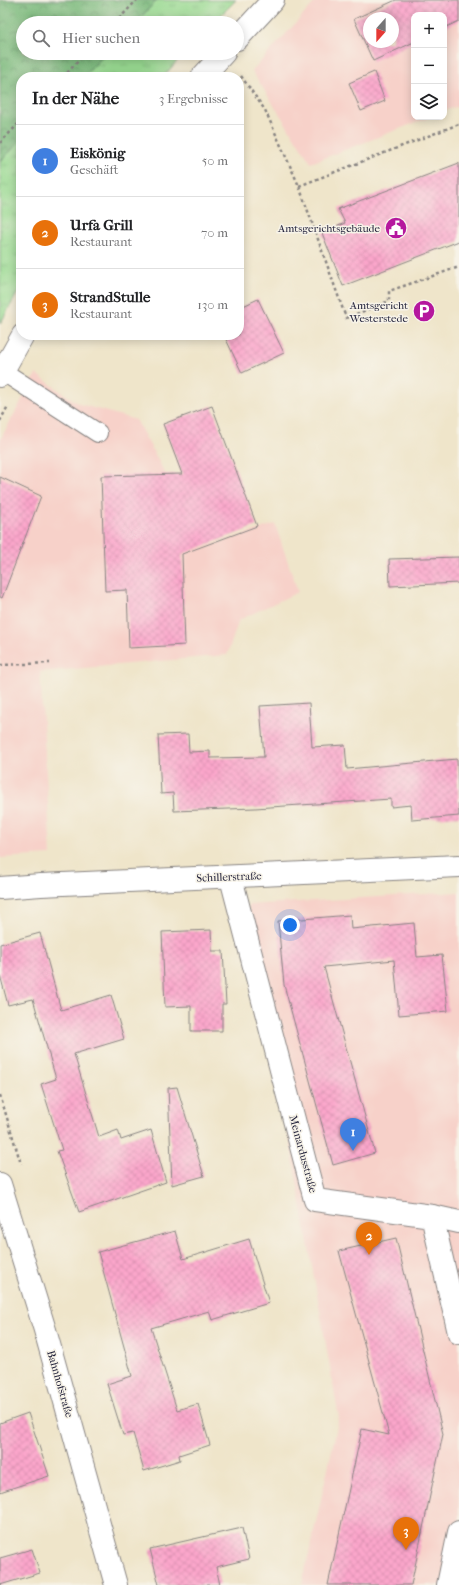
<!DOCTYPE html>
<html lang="de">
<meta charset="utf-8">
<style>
:root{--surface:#fff;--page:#f6f6f6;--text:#202124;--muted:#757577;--line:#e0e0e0;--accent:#b45309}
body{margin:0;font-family:"IM FELL French Canon",serif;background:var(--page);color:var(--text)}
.controls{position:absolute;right:12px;top:12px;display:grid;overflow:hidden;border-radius:8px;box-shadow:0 2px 10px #0003}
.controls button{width:36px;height:36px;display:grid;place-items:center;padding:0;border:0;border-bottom:1px solid var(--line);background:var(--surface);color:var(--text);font:20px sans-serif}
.compass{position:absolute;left:363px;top:12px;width:36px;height:36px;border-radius:50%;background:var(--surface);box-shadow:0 2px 10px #0003;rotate:201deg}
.you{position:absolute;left:290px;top:925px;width:14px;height:14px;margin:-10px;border:3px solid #fff;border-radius:50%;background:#1a73e8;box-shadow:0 0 0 6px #1a73e833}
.badge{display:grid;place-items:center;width:26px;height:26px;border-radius:50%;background:var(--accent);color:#fff;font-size:13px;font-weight:700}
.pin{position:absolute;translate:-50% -33px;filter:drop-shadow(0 1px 2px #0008)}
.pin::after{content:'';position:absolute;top:21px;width:14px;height:12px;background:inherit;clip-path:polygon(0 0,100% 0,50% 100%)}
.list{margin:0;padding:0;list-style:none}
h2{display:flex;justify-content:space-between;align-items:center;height:52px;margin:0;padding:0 16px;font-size:17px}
h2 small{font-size:13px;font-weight:400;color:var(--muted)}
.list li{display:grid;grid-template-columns:26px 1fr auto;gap:12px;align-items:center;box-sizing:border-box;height:72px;padding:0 16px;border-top:1px solid var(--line)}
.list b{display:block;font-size:15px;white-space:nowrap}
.list p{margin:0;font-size:13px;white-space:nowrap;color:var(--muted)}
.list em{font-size:13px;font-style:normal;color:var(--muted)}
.icon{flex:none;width:22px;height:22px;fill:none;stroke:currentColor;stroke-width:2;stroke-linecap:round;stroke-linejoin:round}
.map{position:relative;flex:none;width:459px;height:1585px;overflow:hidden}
.search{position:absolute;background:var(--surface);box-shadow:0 2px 10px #0003;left:16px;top:16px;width:228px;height:44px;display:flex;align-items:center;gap:10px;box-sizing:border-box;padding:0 14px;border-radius:22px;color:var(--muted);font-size:15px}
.panel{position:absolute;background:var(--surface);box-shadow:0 2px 10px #0003;left:16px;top:72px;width:228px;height:268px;border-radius:16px}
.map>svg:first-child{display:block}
.built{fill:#f7d1c9;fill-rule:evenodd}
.grass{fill:url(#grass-tufts);stroke:#5d7e66}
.forest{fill:url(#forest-crowns);stroke:#4e6e5b}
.building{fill:url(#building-cross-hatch);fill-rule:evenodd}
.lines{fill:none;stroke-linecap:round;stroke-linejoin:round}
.lane-casing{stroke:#888482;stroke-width:20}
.street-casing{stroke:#888482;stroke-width:24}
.path{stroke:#888482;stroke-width:2.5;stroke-dasharray:3 3;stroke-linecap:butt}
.lane{stroke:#fff;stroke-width:18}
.street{stroke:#fff;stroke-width:22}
.labels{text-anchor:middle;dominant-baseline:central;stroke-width:3;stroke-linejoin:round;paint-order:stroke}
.poi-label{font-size:11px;fill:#22223b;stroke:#f7f3e8;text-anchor:end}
.street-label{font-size:11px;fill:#22223b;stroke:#f7f3e8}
</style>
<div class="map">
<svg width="459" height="1585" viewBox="0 0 459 1585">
<defs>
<pattern id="grass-tufts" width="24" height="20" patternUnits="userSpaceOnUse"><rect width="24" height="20" fill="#98d991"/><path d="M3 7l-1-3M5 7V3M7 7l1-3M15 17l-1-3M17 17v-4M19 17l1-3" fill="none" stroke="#83ba7e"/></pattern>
<pattern id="forest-crowns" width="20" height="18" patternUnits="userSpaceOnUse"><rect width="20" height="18" fill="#7ab97b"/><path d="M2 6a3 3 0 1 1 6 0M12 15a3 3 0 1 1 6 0" fill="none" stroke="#649666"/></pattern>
<pattern id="building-cross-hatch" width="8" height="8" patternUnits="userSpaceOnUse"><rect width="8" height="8" fill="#fba6cb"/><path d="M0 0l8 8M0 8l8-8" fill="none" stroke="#d78faf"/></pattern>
</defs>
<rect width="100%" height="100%" fill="#f7f3e8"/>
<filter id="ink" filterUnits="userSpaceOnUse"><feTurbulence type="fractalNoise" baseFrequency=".025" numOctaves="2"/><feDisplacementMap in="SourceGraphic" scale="8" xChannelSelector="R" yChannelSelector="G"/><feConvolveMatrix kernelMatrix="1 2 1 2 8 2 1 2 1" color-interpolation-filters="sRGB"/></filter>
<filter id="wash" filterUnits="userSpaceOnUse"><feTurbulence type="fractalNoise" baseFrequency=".012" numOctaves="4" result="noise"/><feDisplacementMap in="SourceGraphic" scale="16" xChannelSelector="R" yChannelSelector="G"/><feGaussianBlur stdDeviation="0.9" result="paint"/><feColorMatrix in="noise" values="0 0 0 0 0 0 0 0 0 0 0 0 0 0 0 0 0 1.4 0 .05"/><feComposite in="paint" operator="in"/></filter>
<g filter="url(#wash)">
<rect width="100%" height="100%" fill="#efe5ca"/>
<g class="built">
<path d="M 317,0 L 459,0 L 459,106 L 444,111 L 444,15 L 414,15 L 414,117 L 430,117 L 311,163 L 252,71 ZM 369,18 L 393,18 L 393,42 L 369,42 Z"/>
<path d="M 36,374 L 79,404 L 136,420 L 157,458 L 202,548 L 275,524 L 298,592 L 239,620 L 227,655 L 40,672 L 51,855 L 0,858 L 0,440 Z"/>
<path d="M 459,892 L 459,1585 L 302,1585 L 339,1418 L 248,905 Z"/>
</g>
<g class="grass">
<path d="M 157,0 L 236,0 L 213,23 L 135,23 Z"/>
<path d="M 106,53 L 184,53 L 163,77 L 83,77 Z"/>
<path d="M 21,140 L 21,287 L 0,324 L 0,162 Z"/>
</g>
<path class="forest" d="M 0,0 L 157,0 L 135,23 L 23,23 L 23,53 L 106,53 L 83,77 L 21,77 L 21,140 L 0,162 Z"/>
<g id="blocks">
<g class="building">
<path d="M 396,0 L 459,0 L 459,21 L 444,28 L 444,15 L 414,15 L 414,42 L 373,61 L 354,19 ZM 369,18 L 393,18 L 393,42 L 369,42 Z"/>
<path d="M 374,72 L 385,101 L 361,111 L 349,83 Z"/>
<path d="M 459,163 L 459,241 L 343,286 L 322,233 L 345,223 L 338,209 Z"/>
<path d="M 258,299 L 284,353 L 242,373 L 224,335 L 239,335 L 239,308 Z"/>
<path d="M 212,406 L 257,526 L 182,554 L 185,645 L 129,648 L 127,590 L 105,591 L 101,476 L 182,474 L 163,424 Z"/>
<path d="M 0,477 L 41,496 L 2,598 L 0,597 Z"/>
<path d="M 459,557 L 459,583 L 390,586 L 389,559 Z"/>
<path d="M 309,703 L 312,747 L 345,745 L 347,769 L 457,759 L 459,816 L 412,820 L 411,805 L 391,807 L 391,799 L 255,808 L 174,811 L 173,793 L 161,794 L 158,735 L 188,734 L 189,752 L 210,751 L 210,758 L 264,757 L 260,706 Z"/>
<path d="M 350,915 L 351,929 L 414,923 L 417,957 L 442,955 L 448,1011 L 399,1015 L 394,960 L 324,967 L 375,1153 L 333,1165 L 284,985 L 278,921 Z"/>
<path d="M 211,930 L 212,951 L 223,951 L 226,1004 L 222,1004 L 222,1031 L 191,1031 L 191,1006 L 165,1007 L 162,932 Z"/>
<path d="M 40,933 L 61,1010 L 111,995 L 124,1039 L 74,1054 L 99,1137 L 118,1130 L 121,1140 L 151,1130 L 166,1182 L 79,1212 L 57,1151 L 62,1150 L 41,1084 L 56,1079 L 33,999 L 8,1005 L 0,975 L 0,944 Z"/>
<path d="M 177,1087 L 204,1176 L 172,1185 L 168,1088 Z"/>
<path d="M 175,1231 L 183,1259 L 249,1239 L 269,1303 L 212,1320 L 209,1311 L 151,1328 L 177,1410 L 198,1404 L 210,1445 L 179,1455 L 180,1460 L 144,1471 L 133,1433 L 123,1435 L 107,1384 L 132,1376 L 98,1252 Z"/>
<path d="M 396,1238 L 443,1434 L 411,1585 L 328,1585 L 362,1429 L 389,1435 L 339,1251 Z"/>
<path d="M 28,1413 L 49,1476 L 0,1492 L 0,1423 Z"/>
<path d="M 242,1528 L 249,1559 L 216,1567 L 220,1585 L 159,1585 L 150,1549 Z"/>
<path d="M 32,1549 L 40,1573 L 0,1585 L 0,1558 Z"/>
</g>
</g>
</g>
<g filter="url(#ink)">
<use href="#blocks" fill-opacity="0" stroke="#888482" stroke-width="1"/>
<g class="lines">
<g class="lane-casing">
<path id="lane" d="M 2,371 L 98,433"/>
</g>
<g class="street-casing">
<g id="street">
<path d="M 237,39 L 273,0"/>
<path d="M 202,77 L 224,53"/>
<path d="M 0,376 L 23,335"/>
<path d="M 231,878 L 315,1200 L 432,1216 L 459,1333"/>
<path d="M 0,888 L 41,885 L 459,866"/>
<path d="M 0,1184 L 45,1330 L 116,1585"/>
<path d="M 432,1216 L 459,1222"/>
<path d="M 448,1585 L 459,1532"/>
</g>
</g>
<g class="path">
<path d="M 115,23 L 137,0"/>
<path d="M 241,76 L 265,110 L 299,186 L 346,318 L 389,301 L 389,291 L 459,267"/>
<path d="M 63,77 L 86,53"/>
<path d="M 0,143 L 21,121"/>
<path d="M 299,186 L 459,124"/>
<path d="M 0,421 L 8,406"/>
<path d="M 0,665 L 50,663"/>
<path d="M 0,1095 L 21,1164"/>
</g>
<use href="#lane" class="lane"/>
<use href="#street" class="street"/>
</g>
</g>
<defs>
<g id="civic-disc" transform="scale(1.15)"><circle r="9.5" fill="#b5179e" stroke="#f7f3e8"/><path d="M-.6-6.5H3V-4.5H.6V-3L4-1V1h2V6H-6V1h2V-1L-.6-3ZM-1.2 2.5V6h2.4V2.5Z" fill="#fff"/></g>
<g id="parking-disc" transform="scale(1.15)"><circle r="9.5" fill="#b5179e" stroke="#f7f3e8"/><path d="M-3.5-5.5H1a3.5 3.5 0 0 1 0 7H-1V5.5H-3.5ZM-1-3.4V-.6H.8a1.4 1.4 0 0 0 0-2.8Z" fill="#fff"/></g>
</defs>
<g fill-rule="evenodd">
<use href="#civic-disc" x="396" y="228"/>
<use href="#parking-disc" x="424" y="311"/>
</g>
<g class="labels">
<g class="poi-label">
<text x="380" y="228">Amtsgerichtsgebäude</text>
<text x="408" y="305">Amtsgericht<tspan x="408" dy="13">Westerstede</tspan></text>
</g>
<g class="street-label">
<text transform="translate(229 877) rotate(-2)">Schillerstraße</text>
<text transform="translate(303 1154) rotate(75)">Meinardusstraße</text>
<text transform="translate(60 1384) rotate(74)">Bahnhofstraße</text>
</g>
</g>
</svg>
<div class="controls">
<button>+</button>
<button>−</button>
<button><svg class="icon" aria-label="layers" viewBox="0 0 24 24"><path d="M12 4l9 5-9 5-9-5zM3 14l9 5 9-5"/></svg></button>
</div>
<svg class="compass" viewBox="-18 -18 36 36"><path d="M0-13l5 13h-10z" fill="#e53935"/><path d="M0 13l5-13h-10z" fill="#757577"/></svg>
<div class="you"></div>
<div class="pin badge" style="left:353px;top:1151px;background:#3f7fe0">1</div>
<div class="pin badge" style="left:369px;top:1255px;background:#e8710a">2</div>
<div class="pin badge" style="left:406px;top:1550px;background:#e8710a">3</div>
<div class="search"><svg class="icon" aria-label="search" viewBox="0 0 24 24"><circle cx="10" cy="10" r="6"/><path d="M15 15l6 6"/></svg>Hier suchen</div>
<section class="panel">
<h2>In der Nähe<small>3 Ergebnisse</small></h2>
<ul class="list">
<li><span class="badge" style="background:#3f7fe0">1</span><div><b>Eiskönig</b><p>Geschäft</p></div><em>50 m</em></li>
<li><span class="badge" style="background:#e8710a">2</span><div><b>Urfa Grill</b><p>Restaurant</p></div><em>70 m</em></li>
<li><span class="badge" style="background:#e8710a">3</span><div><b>StrandStulle</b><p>Restaurant</p></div><em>130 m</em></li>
</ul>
</section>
</div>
